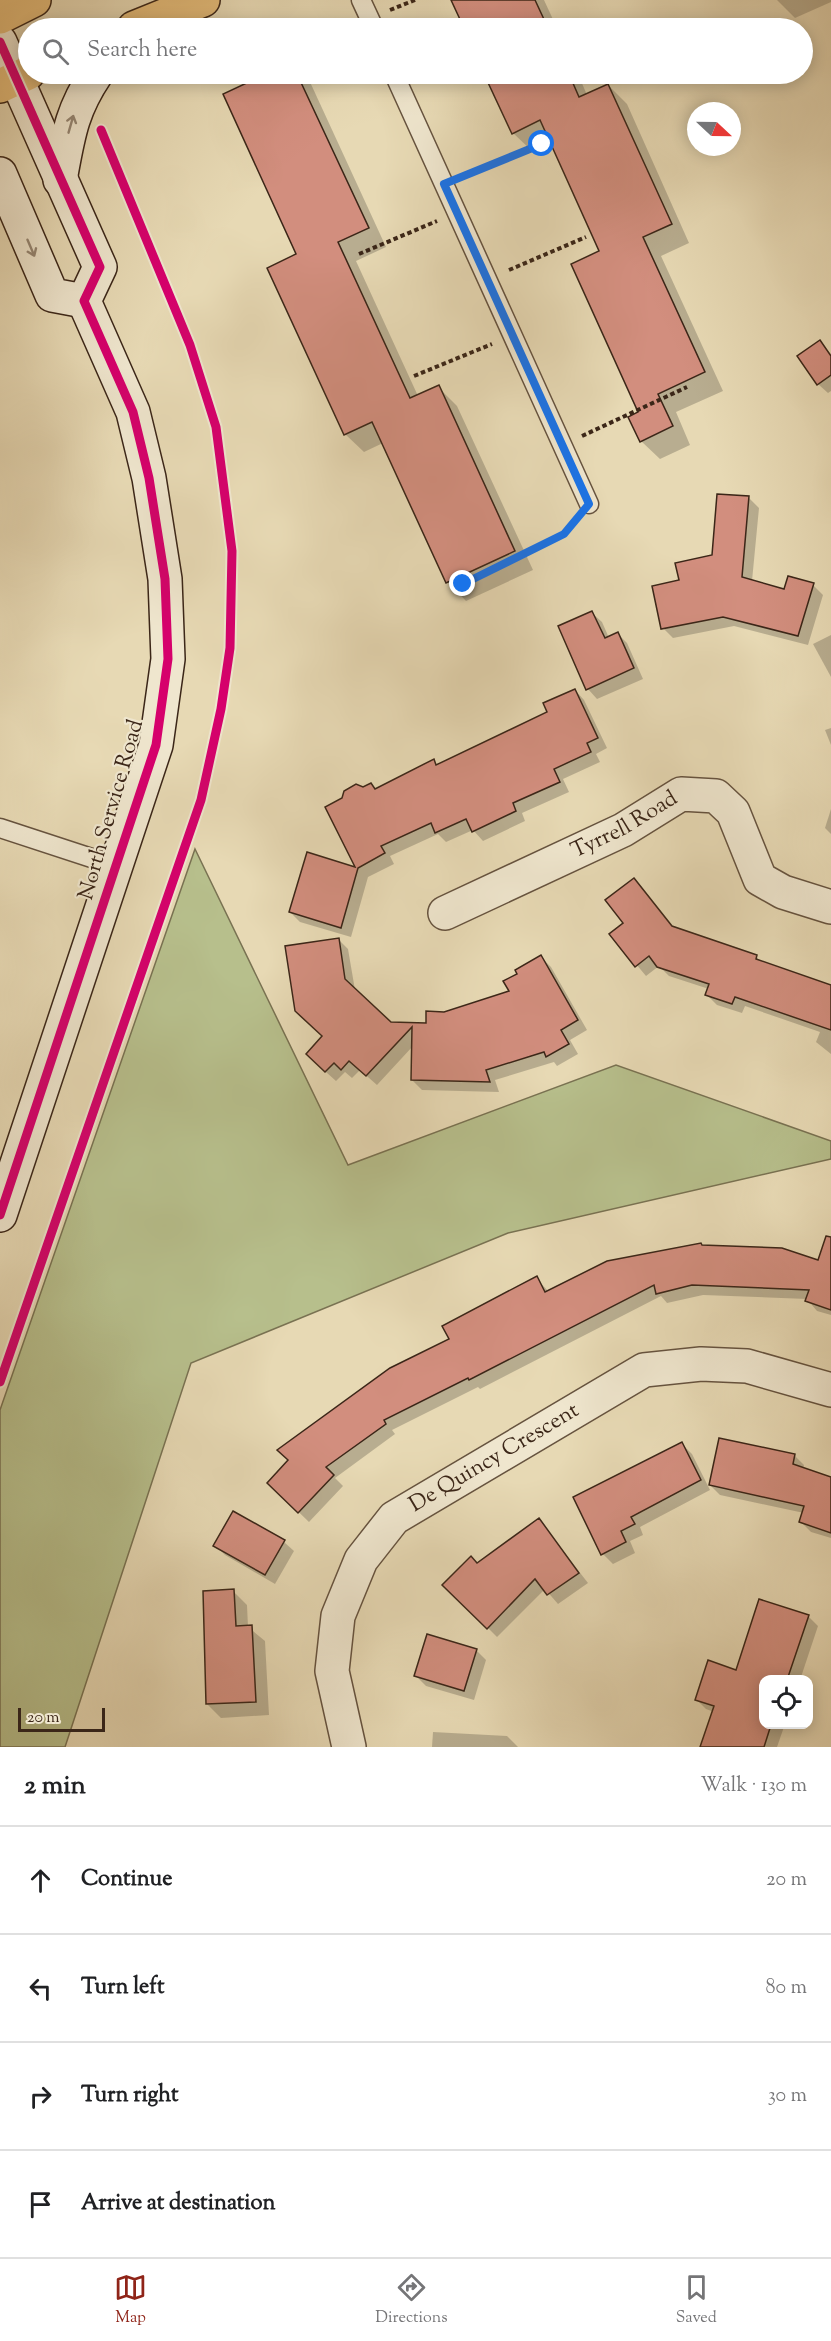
<!DOCTYPE html>
<meta charset="utf-8">
<style>
:root{--surface:#fff;--page:#f6f6f6;--text:#202124;--muted:#757577;--line:#e0e0e0;--accent:#8f2418}
body{margin:0;font-family:"Sorts Mill Goudy",serif;background:var(--page);color:var(--text)}
.controls{position:absolute;right:18px;bottom:18px;display:grid;overflow:hidden;border-radius:12px;box-shadow:0 3px 15px #0003}
.controls button{width:54px;height:54px;display:grid;place-items:center;padding:0;border:0;border-bottom:2px solid var(--line);background:var(--surface);color:var(--text);font:30px sans-serif}
.compass{position:absolute;left:687px;top:102px;width:54px;height:54px;border-radius:50%;background:var(--surface);box-shadow:0 3px 15px #0003;rotate:112deg}
.scale{position:absolute;left:18px;bottom:15px;width:87px;box-sizing:border-box;padding-left:6px;border:3px solid #3b2618;border-top:0;font-size:16px;line-height:21px;white-space:nowrap;color:#3b2618;-webkit-text-stroke:4px #efe6ce;paint-order:stroke}
.stop{position:absolute;width:18px;height:18px;margin:-14px;border:4px solid #1a73e8;border-radius:50%;background:#fff}
.stop.end{background:#1a73e8;border-color:#fff;box-shadow:0 2px 6px #0008}
.list{margin:0;padding:0;list-style:none}
h2{display:flex;justify-content:space-between;align-items:center;height:78px;margin:0;padding:0 24px;font-size:26px}
h2 small{font-size:20px;font-weight:400;color:var(--muted)}
.list li{display:grid;grid-template-columns:39px 1fr auto;gap:18px;align-items:center;box-sizing:border-box;height:108px;padding:0 24px;border-top:2px solid var(--line)}
.list b{display:block;font-size:22px;white-space:nowrap}
.list em{font-size:20px;font-style:normal;color:var(--muted)}
.icon{flex:none;width:33px;height:33px;fill:none;stroke:currentColor;stroke-width:2;stroke-linecap:round;stroke-linejoin:round}
.map{position:relative;flex:none;width:831px;height:1747px;overflow:hidden}
.search{position:absolute;background:var(--surface);box-shadow:0 3px 15px #0003;left:18px;right:18px;top:18px;height:66px;display:flex;align-items:center;gap:15px;box-sizing:border-box;padding:0 21px;border-radius:33px;color:var(--muted);font-size:22px}
.sheet{height:510px;background:var(--surface)}
nav{display:flex;justify-content:space-around;align-items:center;box-sizing:border-box;height:84px;border-top:2px solid var(--line);background:var(--surface);font-size:16px;color:var(--muted)}
nav a{display:grid;justify-items:center;gap:3px}
nav .on{color:var(--accent)}
.map>svg:first-child{display:block}
.green{fill:#b7bf8c;stroke:#797252;stroke-width:1.5}
.shadow{fill:#0003}
.building{fill:#d28e7e;stroke:#3b2618;stroke-width:1.5}
.lines{fill:none;stroke-linecap:round;stroke-linejoin:round}
.lane-casing{stroke:#66533f;stroke-width:21}
.street-casing{stroke:#66533f;stroke-width:36}
.secondary-casing{stroke:#3b2618;stroke-width:36}
.primary-casing{stroke:#3b2618;stroke-width:36}
.path{stroke:#3b2618;stroke-width:4;stroke-dasharray:4.5 3;stroke-linecap:butt}
.lane{stroke:#efe6ce;stroke-width:18}
.street{stroke:#efe6ce;stroke-width:33}
.secondary{stroke:#efe6ce;stroke-width:33}
.primary{stroke:#e4bc7a;stroke-width:33}
.cycleway-casing{stroke:#efe6ce;stroke-width:13}
.cycleway{stroke:#d6006c;stroke-width:9}
.oneway{stroke:#958673}
.route{stroke:#1a73e8;stroke-width:8}
.labels{text-anchor:middle;dominant-baseline:central;stroke-width:4.5;stroke-linejoin:round;paint-order:stroke}
.street-label{font-size:22px;fill:#3b2618;stroke:#efe6ce}
</style>
<div class="map">
<svg width="831" height="1747" viewBox="0 0 831 1747">
<rect width="100%" height="100%" fill="#e7d9b4"/>
<filter id="stains"><feTurbulence type="fractalNoise" baseFrequency=".00333" numOctaves="4"/><feColorMatrix values="0 0 0 0 .2 0 0 0 0 .09 0 0 0 0 .02 0 0 0 .5 -.17"/></filter>
<radialGradient id="worn" r=".72"><stop offset=".6" stop-color="#630" stop-opacity="0"/><stop offset="1" stop-color="#630" stop-opacity=".3"/></radialGradient>
<path class="green" d="M 195,849 L 348,1165 L 616,1065 L 831,1141 L 831,1159 L 508,1233 L 191,1363 L 65,1747 L 0,1747 L 0,1410 Z"/>
<g class="shadow">
<path d="M 452,0 L 544,0 L 557,28 L 466,28 Z"/>
<path d="M 777,0 L 831,0 L 831,2 L 795,18 Z"/>
<path d="M 270,74 L 301,74 L 310,82 L 386,247 L 356,261 L 418,396 L 438,387 L 457,406 L 533,570 L 466,601 L 448,582 L 383,443 L 364,452 L 345,434 L 298,255 L 225,94 Z"/>
<path d="M 486,74 L 578,74 L 587,95 L 608,85 L 627,104 L 689,243 L 661,256 L 723,391 L 676,412 L 690,445 L 660,459 L 641,441 L 640,413 L 601,251 L 552,142 L 532,151 L 513,133 Z"/>
<path d="M 820,342 L 831,354 L 831,391 L 828,393 L 818,384 Z"/>
<path d="M 749,498 L 759,508 L 752,581 L 785,591 L 813,585 L 823,595 L 808,645 L 734,626 L 673,638 L 663,628 L 681,582 L 714,557 Z"/>
<path d="M 592,613 L 602,622 L 609,638 L 617,633 L 627,643 L 643,679 L 597,699 L 588,689 Z"/>
<path d="M 831,635 L 831,677 L 813,644 Z"/>
<path d="M 575,690 L 584,700 L 607,748 L 596,754 L 600,762 L 563,779 L 569,792 L 522,813 L 525,821 L 483,841 L 473,830 L 446,842 L 438,834 L 390,856 L 394,864 L 368,877 L 351,937 L 300,922 L 290,912 L 308,854 L 358,869 L 327,807 L 371,785 L 376,790 L 433,761 L 438,766 L 549,712 Z"/>
<path d="M 831,728 L 831,745 L 825,730 Z"/>
<path d="M 831,809 L 831,834 L 825,828 Z"/>
<path d="M 633,880 L 674,929 L 756,957 L 763,963 L 831,986 L 831,1054 L 816,1042 L 820,1032 L 745,1006 L 742,1013 L 717,1005 L 707,995 L 709,989 L 669,976 L 659,966 L 646,976 L 611,934 L 625,923 Z"/>
<path d="M 338,939 L 348,949 L 355,990 L 390,1023 L 428,1024 L 444,1013 L 511,992 L 519,974 L 541,957 L 551,967 L 587,1030 L 570,1040 L 578,1054 L 557,1066 L 554,1062 L 495,1080 L 499,1092 L 422,1090 L 412,1080 L 413,1046 L 377,1085 L 360,1070 L 352,1078 L 345,1072 L 336,1081 L 317,1064 Z"/>
<path d="M 703,1247 L 831,1266 L 831,1315 L 817,1311 L 807,1299 L 703,1295 L 667,1303 L 661,1296 L 480,1389 L 478,1387 L 392,1430 L 395,1434 L 335,1478 L 343,1486 L 309,1522 L 279,1493 L 451,1340 L 536,1278 L 549,1292 Z"/>
<path d="M 682,1444 L 692,1454 L 710,1490 L 640,1527 L 643,1535 L 630,1541 L 635,1553 L 613,1564 L 603,1554 Z"/>
<path d="M 794,1455 L 804,1465 L 803,1469 L 831,1479 L 831,1538 L 811,1532 L 801,1522 L 804,1513 L 720,1495 L 710,1485 Z"/>
<path d="M 539,1520 L 588,1583 L 558,1604 L 545,1589 L 497,1637 L 445,1585 Z"/>
<path d="M 284,1542 L 294,1551 L 275,1584 L 225,1555 L 215,1545 Z"/>
<path d="M 233,1591 L 247,1605 L 248,1627 L 265,1641 L 269,1715 L 221,1718 L 207,1704 Z"/>
<path d="M 808,1616 L 818,1626 L 800,1680 L 764,1680 L 764,1724 L 785,1724 L 777,1747 L 702,1747 L 714,1712 L 706,1709 L 696,1699 Z"/>
<path d="M 476,1650 L 486,1660 L 474,1700 L 426,1686 L 416,1676 Z"/>
<path d="M 433,1732 L 507,1736 L 518,1747 L 432,1747 Z"/>
</g>
<g class="building">
<path d="M 451,0 L 535,0 L 548,28 L 464,28 Z"/>
<path d="M 266,74 L 297,74 L 369,228 L 338,242 L 410,398 L 439,385 L 515,551 L 446,583 L 372,422 L 344,435 L 267,268 L 296,254 L 223,94 Z"/>
<path d="M 484,74 L 569,74 L 579,97 L 608,84 L 672,224 L 643,237 L 705,372 L 658,394 L 673,426 L 640,442 L 628,417 L 638,412 L 571,264 L 599,251 L 540,120 L 512,134 Z"/>
<path d="M 820,340 L 831,356 L 831,375 L 817,385 L 797,356 Z"/>
<path d="M 717,494 L 749,496 L 742,577 L 784,589 L 788,576 L 814,583 L 798,636 L 723,617 L 661,629 L 652,586 L 679,580 L 675,563 L 712,555 Z"/>
<path d="M 592,611 L 605,638 L 618,632 L 634,668 L 586,690 L 558,626 Z"/>
<path d="M 575,689 L 598,738 L 587,743 L 591,752 L 554,769 L 560,782 L 513,803 L 516,811 L 472,832 L 466,819 L 435,833 L 431,823 L 381,846 L 385,853 L 358,868 L 341,928 L 289,912 L 307,852 L 355,867 L 325,807 L 342,798 L 344,791 L 356,784 L 363,787 L 371,783 L 375,789 L 434,759 L 436,765 L 547,712 L 543,703 Z"/>
<path d="M 634,878 L 672,926 L 757,955 L 756,959 L 831,985 L 831,1030 L 735,997 L 732,1004 L 705,995 L 709,984 L 657,967 L 649,956 L 635,967 L 609,934 L 623,923 L 605,900 Z"/>
<path d="M 339,938 L 345,979 L 391,1022 L 426,1023 L 426,1011 L 444,1012 L 509,991 L 503,981 L 517,974 L 515,970 L 541,955 L 578,1020 L 561,1030 L 569,1044 L 546,1057 L 544,1052 L 486,1070 L 490,1082 L 411,1080 L 412,1027 L 366,1076 L 349,1061 L 341,1070 L 334,1063 L 325,1072 L 306,1054 L 322,1036 L 295,1011 L 285,946 Z"/>
<path d="M 826,1236 L 831,1237 L 831,1310 L 805,1301 L 809,1290 L 692,1285 L 656,1294 L 654,1285 L 469,1380 L 468,1378 L 384,1420 L 386,1424 L 326,1467 L 334,1475 L 298,1513 L 267,1483 L 288,1460 L 277,1450 L 390,1368 L 449,1339 L 442,1326 L 537,1276 L 545,1292 L 607,1261 L 701,1243 L 702,1245 L 782,1248 L 818,1260 Z"/>
<path d="M 719,1438 L 795,1454 L 793,1464 L 831,1477 L 831,1533 L 799,1522 L 804,1506 L 709,1485 Z"/>
<path d="M 682,1442 L 701,1480 L 631,1517 L 635,1524 L 621,1531 L 626,1542 L 601,1555 L 573,1497 Z"/>
<path d="M 233,1511 L 285,1540 L 265,1575 L 213,1546 Z"/>
<path d="M 539,1518 L 579,1573 L 547,1595 L 535,1579 L 487,1629 L 442,1585 L 471,1556 L 477,1563 Z"/>
<path d="M 234,1589 L 236,1626 L 252,1625 L 256,1702 L 206,1704 L 203,1591 Z"/>
<path d="M 759,1599 L 809,1615 L 787,1680 L 764,1680 L 764,1725 L 771,1725 L 764,1747 L 700,1747 L 714,1706 L 695,1700 L 708,1660 L 736,1670 Z"/>
<path d="M 427,1634 L 477,1649 L 464,1691 L 414,1676 Z"/>
</g>
<g class="lines">
<g class="lane-casing">
<g id="lane">
<path d="M 361,0 L 374,28"/>
<path d="M 394,74 L 589,504"/>
<path d="M 0,828 L 116,866"/>
</g>
</g>
<g class="street-casing">
<g id="street">
<path id="s1" d="M 445,913 L 623,830 L 681,794 L 716,796 L 733,812 L 760,879 L 783,892 L 831,907"/>
<path id="s2" d="M 349,1747 L 332,1671 L 338,1616 L 361,1560 L 394,1518 L 644,1370 L 701,1364 L 747,1366 L 831,1390"/>
</g>
</g>
<g class="secondary-casing">
<g id="secondary">
<path d="M 0,42 L 100,267 L 84,301 L 133,412 L 149,478 L 165,579 L 168,659 L 156,745 L 0,1215"/>
<path d="M 0,174 L 52,295 L 84,301"/>
<path d="M 60,180 C 68,137 71,111 96,74"/>
</g>
</g>
<g class="primary-casing">
<g id="primary">
<path d="M 0,17 L 34,0"/>
<path d="M 134,28 L 203,0"/>
<path d="M 0,86 L 28,73"/>
</g>
</g>
<g class="path">
<path d="M 390,10 L 415,0"/>
<path d="M 465,175 L 542,144"/>
<path d="M 359,254 L 437,221"/>
<path d="M 509,270 L 586,237"/>
<path d="M 414,376 L 492,344"/>
<path d="M 582,436 L 687,387"/>
<path d="M 463,584 L 564,534 L 574,522"/>
</g>
<use href="#lane" class="lane"/>
<use href="#street" class="street"/>
<use href="#secondary" class="secondary"/>
<use href="#primary" class="primary"/>
<g class="cycleway-casing">
<g id="cycleway">
<path d="M 0,42 L 100,267 L 84,301 L 133,412 L 149,478 L 165,579 L 168,659 L 156,745 L 0,1215"/>
<path d="M 0,1382 L 201,800 L 221,709 L 230,648 L 232,551 L 216,427 L 190,345 L 101,130"/>
</g>
</g>
<use href="#cycleway" class="cycleway"/>
</g>
<defs><path id="oneway-shaft" d="M-6 0H5M1.5-3L5.5 0L1.5 3" fill="none" stroke-width="1.6" stroke-linecap="round" stroke-linejoin="round" transform="scale(1.5)"/></defs>
<g class="oneway">
<use href="#oneway-shaft" transform="translate(71 124) rotate(-74)"/>
<use href="#oneway-shaft" transform="translate(31 248) rotate(67)"/>
</g>
<g class="lines">
<path class="route" d="M 463,584 L 564,534 L 589,504 L 444,184 L 542,144"/>
</g>
<g class="labels">
<g class="street-label">
<text transform="translate(112 810) rotate(-74)">North Service Road</text>
<text stroke="none"><textPath href="#s1" startOffset="200">Tyrrell Road</textPath></text>
<text stroke="none"><textPath href="#s2" startOffset="364">De Quincy Crescent</textPath></text>
</g>
</g>
<rect width="100%" height="100%" filter="url(#stains)"/>
<rect width="100%" height="100%" fill="url(#worn)"/>
</svg>
<div class="controls">
<button><svg class="icon" aria-label="locate" viewBox="0 0 24 24"><circle cx="12" cy="12" r="6"/><path d="M12 2v4M12 18v4M2 12h4M18 12h4"/></svg></button>
</div>
<svg class="compass" viewBox="-18 -18 36 36"><path d="M0-13l5 13h-10z" fill="#e53935"/><path d="M0 13l5-13h-10z" fill="#757577"/></svg>
<div class="scale">20 m</div>
<div class="stop" style="left:542px;top:144px"></div>
<div class="stop end" style="left:463px;top:584px"></div>
<div class="search"><svg class="icon" aria-label="search" viewBox="0 0 24 24"><circle cx="10" cy="10" r="6"/><path d="M15 15l6 6"/></svg>Search here</div>
</div>
<section class="sheet">
<h2>2 min<small>Walk · 130 m</small></h2>
<ul class="list">
<li><svg class="icon" aria-label="ahead" viewBox="0 0 24 24"><path d="M12 20V5M6 11l6-6 6 6"/></svg><div><b>Continue</b></div><em>20 m</em></li>
<li><svg class="icon" aria-label="left" viewBox="0 0 24 24"><path d="M17 20v-9H6M10 6l-5 5 5 5"/></svg><div><b>Turn left</b></div><em>80 m</em></li>
<li><svg class="icon" aria-label="right" viewBox="0 0 24 24"><path d="M7 20v-9h11M14 6l5 5-5 5"/></svg><div><b>Turn right</b></div><em>30 m</em></li>
<li><svg class="icon" aria-label="arrive" viewBox="0 0 24 24"><path d="M6 21V4h12l-3 4 3 4H6"/></svg><div><b>Arrive at destination</b></div></li>
</ul>
</section>
<nav>
<a class="on"><svg class="icon" aria-label="map" viewBox="0 0 24 24"><path d="M3 6l6-2 6 2 6-2v14l-6 2-6-2-6 2zM9 4v14M15 6v14"/></svg>Map</a>
<a><svg class="icon" aria-label="directions" viewBox="0 0 24 24"><path d="M12 3l9 9-9 9-9-9zM9 14v-3h6M13 9l2 2-2 2"/></svg>Directions</a>
<a><svg class="icon" aria-label="saved" viewBox="0 0 24 24"><path d="M7 4h10v16l-5-4-5 4z"/></svg>Saved</a>
</nav>
